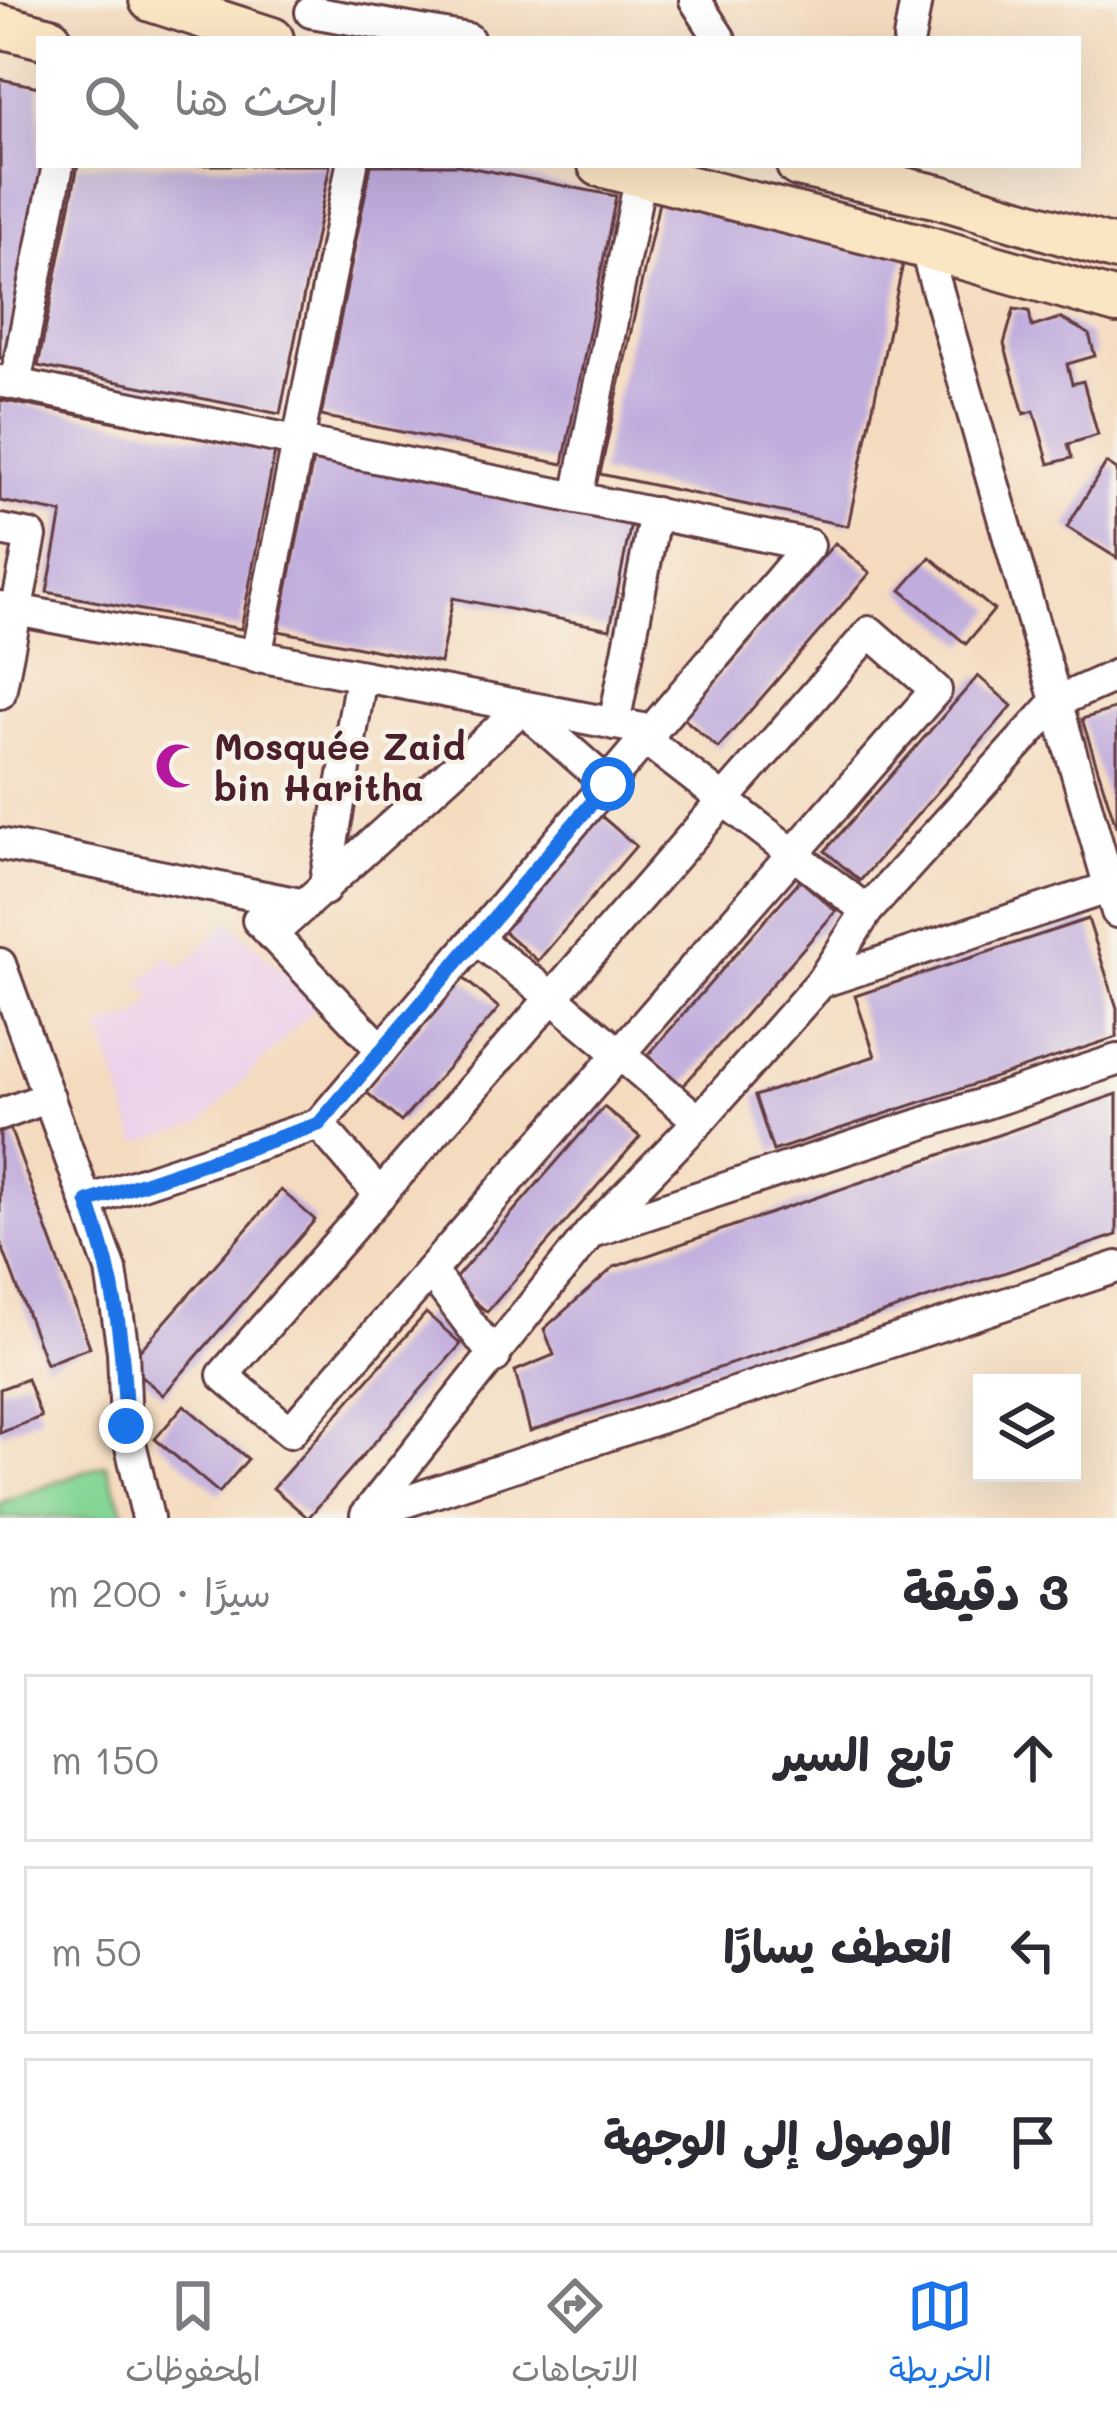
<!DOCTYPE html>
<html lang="ar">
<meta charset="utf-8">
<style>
:root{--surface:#fff;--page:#f2f2f3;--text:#2b2b33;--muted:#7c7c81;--line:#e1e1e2;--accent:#1a73e8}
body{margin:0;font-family:Mali,"Playpen Sans Arabic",sans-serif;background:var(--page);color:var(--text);direction:rtl}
.controls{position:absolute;right:36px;bottom:36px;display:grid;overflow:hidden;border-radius:0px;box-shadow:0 12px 48px #0002}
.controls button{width:108px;height:108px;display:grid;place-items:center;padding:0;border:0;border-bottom:3px solid var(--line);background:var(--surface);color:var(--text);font:60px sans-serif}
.stop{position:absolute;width:36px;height:36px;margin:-27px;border:9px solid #1a73e8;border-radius:50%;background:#fff}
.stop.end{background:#1a73e8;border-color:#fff;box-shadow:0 3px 12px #0008}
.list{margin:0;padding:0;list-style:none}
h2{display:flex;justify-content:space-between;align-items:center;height:156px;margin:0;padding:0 48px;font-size:51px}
h2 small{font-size:39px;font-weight:400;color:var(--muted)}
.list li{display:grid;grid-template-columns:78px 1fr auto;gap:36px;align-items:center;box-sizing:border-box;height:168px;margin:0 24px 24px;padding:0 24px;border:3px solid var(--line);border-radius:0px}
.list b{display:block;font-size:45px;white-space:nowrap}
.list em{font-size:39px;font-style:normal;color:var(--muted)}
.icon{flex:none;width:66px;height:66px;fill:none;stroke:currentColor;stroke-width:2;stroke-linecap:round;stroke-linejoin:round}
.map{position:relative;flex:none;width:1117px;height:1518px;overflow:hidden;direction:ltr}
.search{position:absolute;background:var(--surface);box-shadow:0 12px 48px #0002;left:36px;right:36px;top:36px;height:132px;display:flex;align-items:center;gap:30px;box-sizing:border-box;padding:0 42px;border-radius:0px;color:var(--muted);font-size:45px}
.sheet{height:732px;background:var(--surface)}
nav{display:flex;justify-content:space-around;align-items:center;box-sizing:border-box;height:168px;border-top:3px solid var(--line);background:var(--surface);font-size:33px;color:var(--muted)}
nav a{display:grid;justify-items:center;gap:6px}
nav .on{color:var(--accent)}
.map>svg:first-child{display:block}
.built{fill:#ecd1ea}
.pitch{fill:#85d696;stroke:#687a60;stroke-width:3}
.building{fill:#c0acdd}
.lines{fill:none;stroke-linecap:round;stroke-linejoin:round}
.minor-casing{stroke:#643b41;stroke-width:36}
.secondary-casing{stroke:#643b41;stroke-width:48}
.minor{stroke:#fff;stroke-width:30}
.secondary{stroke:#fbe6c4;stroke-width:42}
.route{stroke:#1a73e8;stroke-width:15}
.labels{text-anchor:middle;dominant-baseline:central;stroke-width:9;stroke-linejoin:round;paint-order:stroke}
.poi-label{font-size:36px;font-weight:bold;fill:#4a1f2b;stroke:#f7f3e8;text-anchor:start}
</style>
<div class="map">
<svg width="1117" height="1518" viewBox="0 0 1117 1518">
<rect width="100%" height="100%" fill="#f7f3e8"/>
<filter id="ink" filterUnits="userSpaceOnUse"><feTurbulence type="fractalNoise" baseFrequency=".00833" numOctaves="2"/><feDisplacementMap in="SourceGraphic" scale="24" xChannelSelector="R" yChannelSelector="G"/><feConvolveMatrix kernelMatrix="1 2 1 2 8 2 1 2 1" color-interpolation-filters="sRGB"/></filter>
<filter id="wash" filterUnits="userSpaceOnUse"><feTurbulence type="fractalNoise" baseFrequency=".004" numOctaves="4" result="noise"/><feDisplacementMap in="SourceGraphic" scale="48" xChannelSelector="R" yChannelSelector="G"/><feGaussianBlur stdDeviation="2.7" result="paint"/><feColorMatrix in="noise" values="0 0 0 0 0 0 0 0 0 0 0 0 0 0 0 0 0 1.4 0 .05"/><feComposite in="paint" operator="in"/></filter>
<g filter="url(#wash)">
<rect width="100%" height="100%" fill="#f4dbbf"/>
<path class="built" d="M 228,920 L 317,1005 L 201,1124 L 137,1143 L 100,1027 L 136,1017 L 155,998 L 140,984 L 168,956 L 182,968 Z"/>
<path class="pitch" d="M 106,1464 L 126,1518 L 0,1518 L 0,1503 Z"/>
<g id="blocks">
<g class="building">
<path d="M 0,79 L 39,87 L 39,165 L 44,165 L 6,359 L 0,358 Z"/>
<path d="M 78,165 L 330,165 L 280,414 L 38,366 Z"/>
<path d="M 371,165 L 458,165 L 616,196 L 563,464 L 321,416 Z"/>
<path d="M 659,202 L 905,254 L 848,526 L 600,474 Z"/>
<path d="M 1014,309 L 1029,311 L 1032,327 L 1060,318 L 1089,334 L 1095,356 L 1067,364 L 1072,384 L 1083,381 L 1098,435 L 1068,444 L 1072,458 L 1049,464 L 1034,411 L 1024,414 L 1004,344 Z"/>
<path d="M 0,400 L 275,452 L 241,629 L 47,592 L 62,513 L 0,501 Z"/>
<path d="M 314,454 L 632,518 L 610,629 L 453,598 L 440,663 L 279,631 Z"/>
<path d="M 1106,463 L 1117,470 L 1117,558 L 1067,527 Z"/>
<path d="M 835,543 L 870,573 L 718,748 L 683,718 Z"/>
<path d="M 930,557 L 994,610 L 966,644 L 901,590 Z"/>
<path d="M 978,676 L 1012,706 L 860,881 L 825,851 Z"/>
<path d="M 1117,708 L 1117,826 L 1116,826 L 1082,719 Z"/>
<path d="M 600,815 L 636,846 L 538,961 L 502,930 Z"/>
<path d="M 800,880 L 836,911 L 683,1086 L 648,1055 Z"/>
<path d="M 1088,919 L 1117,1008 L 1117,1037 L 773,1151 L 755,1096 L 875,1056 L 855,996 Z"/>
<path d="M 462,977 L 499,1008 L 401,1122 L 365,1091 Z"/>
<path d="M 1117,1094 L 1117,1235 L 530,1431 L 515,1371 L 554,1355 L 544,1329 L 614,1267 Z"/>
<path d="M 604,1107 L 640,1137 L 487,1312 L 452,1282 Z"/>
<path d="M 8,1123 L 90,1347 L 46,1364 L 0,1241 L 0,1126 Z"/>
<path d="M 281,1190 L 315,1220 L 163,1395 L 128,1364 Z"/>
<path d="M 426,1313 L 461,1344 L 308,1518 L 273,1488 Z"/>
<path d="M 27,1379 L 41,1417 L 0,1433 L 0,1389 Z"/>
<path d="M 184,1405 L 248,1459 L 219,1493 L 155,1439 Z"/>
</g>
</g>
</g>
<g filter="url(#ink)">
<use href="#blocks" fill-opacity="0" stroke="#643b41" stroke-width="3"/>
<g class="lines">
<g class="minor-casing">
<g id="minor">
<path d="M 695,0 L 720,39"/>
<path d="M 311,12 L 468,39"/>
<path d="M 909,39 L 916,0"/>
<path d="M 925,247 L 1117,912"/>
<path d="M 0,381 L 809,545 L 319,1124"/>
<path d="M 15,384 L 58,165"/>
<path d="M 577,498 L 641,174"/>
<path d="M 0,530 L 31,536 L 0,693"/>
<path d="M 0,607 L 653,731"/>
<path d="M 870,632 L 936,690 L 290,1432 L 223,1375 Z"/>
<path d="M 256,657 L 352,165"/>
<path d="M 614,724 L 655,513"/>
<path d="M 646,740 L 867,911"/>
<path d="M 0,844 L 305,905"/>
<path d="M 324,890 L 361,677"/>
<path d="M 258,920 L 382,1050"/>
<path d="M 272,934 L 522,708 L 608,784"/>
<path d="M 476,939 L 552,997 L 699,1121"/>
<path d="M 0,964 L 111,1270 L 123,1351 L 126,1426 L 148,1518"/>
<path d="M 821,982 L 1117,885"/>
<path d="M 0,1115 L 49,1097"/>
<path d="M 88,1201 L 319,1124 L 380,1195"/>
<path d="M 598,1230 L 1117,1060"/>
<path d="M 430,1271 L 495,1357"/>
<path d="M 368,1514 L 1117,1267"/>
<path d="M 366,1515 L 590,1233 L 699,1121 L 821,982 L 867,911 L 1056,702 L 1117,675"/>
</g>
</g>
<g class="secondary-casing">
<g id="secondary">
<path d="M 151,0 L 272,39"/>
<path d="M 0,26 L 50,39"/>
<path d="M 600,165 L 925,247 L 1117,302"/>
<path d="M 798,165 L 939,197 L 1117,249"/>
</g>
</g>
<use href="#minor" class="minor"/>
<use href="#secondary" class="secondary"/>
</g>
</g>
<g class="lines" filter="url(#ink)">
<path class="route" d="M 126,1426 C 123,1341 116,1282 88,1202 L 319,1124 L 608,784"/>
</g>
<defs>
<g id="mosque-bare" transform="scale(3.6)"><path d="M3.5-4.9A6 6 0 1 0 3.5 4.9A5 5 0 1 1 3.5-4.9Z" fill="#b5179e" stroke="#f7f3e8" stroke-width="2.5" paint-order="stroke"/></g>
</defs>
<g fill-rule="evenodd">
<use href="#mosque-bare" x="178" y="766"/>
</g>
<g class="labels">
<g class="poi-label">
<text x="214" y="745">Mosquée Zaid<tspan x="214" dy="41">bin Haritha</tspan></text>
</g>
</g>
</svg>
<div class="controls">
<button><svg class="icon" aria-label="layers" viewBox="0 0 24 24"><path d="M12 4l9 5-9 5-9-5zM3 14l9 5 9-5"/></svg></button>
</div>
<div class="stop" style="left:608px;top:784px"></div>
<div class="stop end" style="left:126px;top:1426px"></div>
<div class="search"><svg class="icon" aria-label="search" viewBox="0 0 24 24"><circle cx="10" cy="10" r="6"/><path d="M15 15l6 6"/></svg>ابحث هنا</div>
</div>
<section class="sheet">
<h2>3 دقيقة<small>سيرًا · 200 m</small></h2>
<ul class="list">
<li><svg class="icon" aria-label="ahead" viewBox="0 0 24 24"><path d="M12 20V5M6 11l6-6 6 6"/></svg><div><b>تابع السير</b></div><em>150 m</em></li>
<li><svg class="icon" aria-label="left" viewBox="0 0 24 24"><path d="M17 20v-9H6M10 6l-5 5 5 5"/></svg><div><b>انعطف يسارًا</b></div><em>50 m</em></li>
<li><svg class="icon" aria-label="arrive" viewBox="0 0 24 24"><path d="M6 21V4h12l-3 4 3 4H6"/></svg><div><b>الوصول إلى الوجهة</b></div></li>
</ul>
</section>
<nav>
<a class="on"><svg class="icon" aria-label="map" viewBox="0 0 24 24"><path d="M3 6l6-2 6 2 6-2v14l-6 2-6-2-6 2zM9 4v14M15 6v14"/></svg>الخريطة</a>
<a><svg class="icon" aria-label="directions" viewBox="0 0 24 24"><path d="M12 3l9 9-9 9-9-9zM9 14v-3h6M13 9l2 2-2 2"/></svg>الاتجاهات</a>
<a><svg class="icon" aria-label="saved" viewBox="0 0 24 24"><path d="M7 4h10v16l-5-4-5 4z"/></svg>المحفوظات</a>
</nav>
